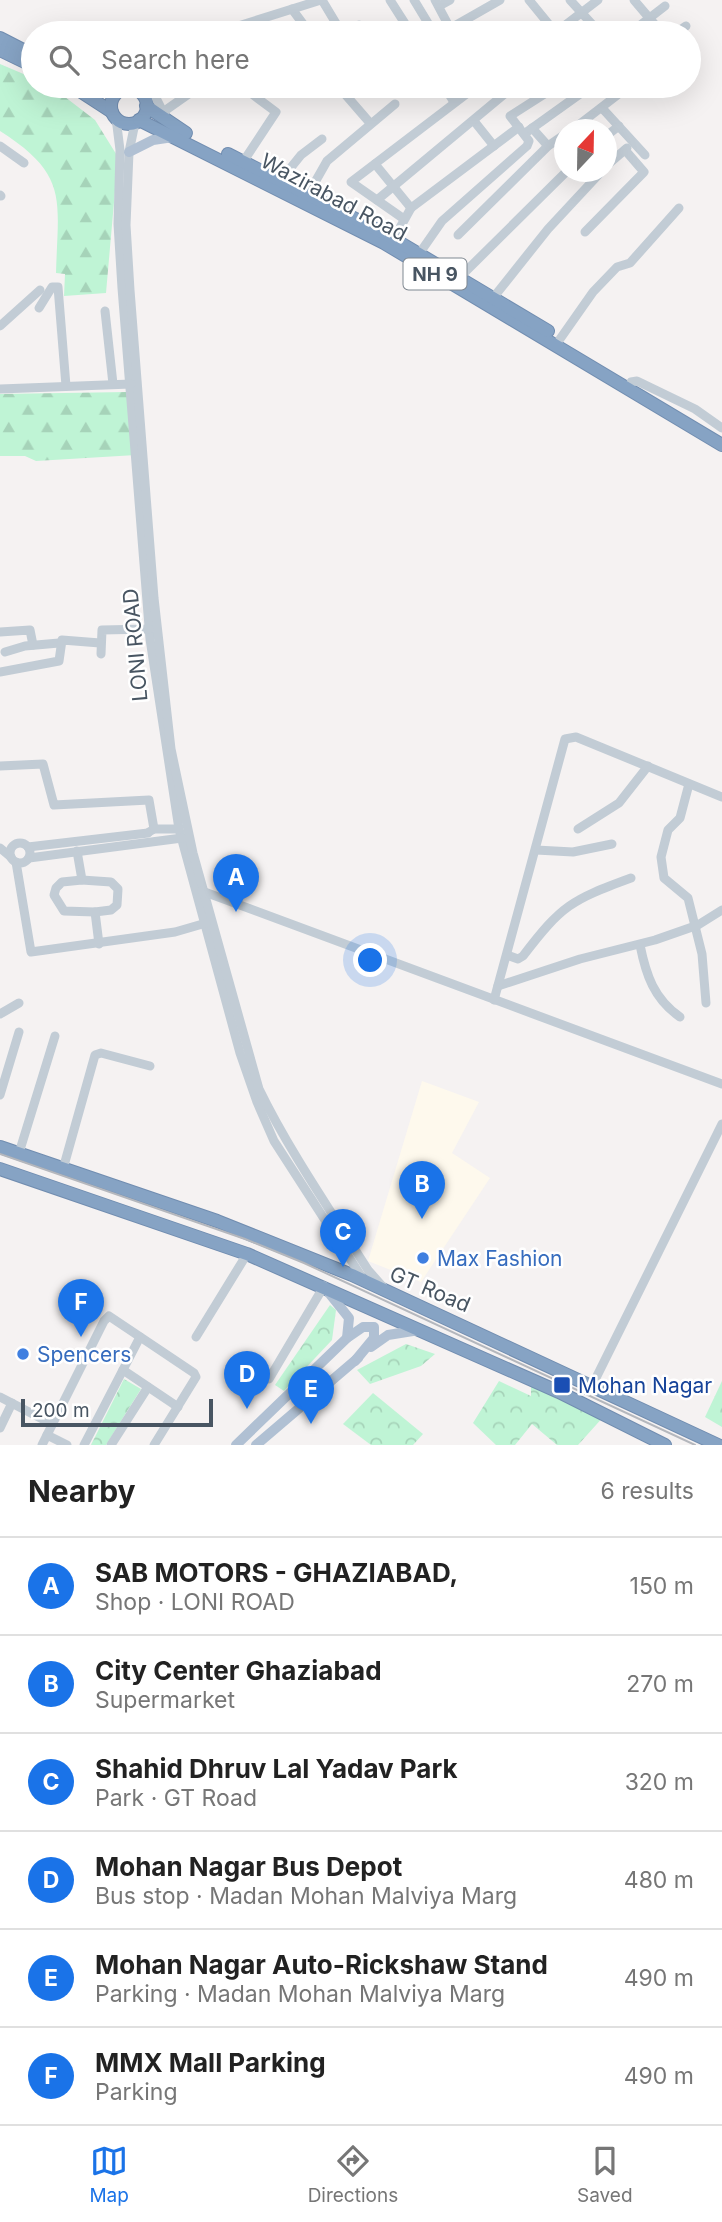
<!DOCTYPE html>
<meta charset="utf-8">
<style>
:root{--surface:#fff;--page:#f2f2f2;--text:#222;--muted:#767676;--line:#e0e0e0;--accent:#1a73e8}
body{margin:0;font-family:Inter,sans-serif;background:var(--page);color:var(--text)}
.compass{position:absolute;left:554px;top:119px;width:63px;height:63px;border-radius:50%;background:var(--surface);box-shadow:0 7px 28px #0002;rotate:22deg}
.scale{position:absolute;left:21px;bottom:18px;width:192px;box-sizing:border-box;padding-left:7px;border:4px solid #485562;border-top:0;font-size:19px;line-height:24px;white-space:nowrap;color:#485562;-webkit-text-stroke:5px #fff;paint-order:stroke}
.you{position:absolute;left:371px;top:961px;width:24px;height:24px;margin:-18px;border:5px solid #fff;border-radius:50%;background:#1a73e8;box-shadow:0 0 0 10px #1a73e833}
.badge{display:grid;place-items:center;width:46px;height:46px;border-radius:50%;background:var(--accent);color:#fff;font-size:23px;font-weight:700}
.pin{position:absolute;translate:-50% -58px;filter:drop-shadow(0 2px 4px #0008)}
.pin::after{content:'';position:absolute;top:37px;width:24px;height:21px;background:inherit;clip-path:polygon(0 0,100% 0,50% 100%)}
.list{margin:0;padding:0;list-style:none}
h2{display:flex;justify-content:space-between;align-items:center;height:91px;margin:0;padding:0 28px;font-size:30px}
h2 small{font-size:23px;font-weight:400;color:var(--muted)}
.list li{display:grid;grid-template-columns:46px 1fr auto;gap:21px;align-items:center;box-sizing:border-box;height:98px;padding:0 28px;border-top:2px solid var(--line)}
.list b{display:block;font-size:26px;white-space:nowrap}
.list p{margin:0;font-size:23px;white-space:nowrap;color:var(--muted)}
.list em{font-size:23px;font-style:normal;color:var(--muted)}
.icon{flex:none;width:38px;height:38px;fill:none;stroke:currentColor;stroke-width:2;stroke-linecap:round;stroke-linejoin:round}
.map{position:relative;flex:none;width:722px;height:1445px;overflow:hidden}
.search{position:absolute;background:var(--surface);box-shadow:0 7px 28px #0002;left:21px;right:21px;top:21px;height:77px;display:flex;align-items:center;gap:18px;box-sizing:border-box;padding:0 24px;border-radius:38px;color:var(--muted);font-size:26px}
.sheet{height:679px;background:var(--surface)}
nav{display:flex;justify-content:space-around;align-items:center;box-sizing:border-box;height:98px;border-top:2px solid var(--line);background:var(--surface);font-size:19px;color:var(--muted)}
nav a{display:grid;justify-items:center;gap:4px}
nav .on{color:var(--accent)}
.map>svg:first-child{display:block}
.commercial{fill:#fef9ed}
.forest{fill:url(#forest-firs)}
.park{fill:url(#park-crowns)}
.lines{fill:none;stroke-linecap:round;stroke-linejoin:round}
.highway-casing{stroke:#718db0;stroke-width:14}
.minor{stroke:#c2ccd5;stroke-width:9}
.major{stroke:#b0c0d3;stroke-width:10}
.highway{stroke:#86a3c4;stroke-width:12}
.rail{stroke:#b4b7bd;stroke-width:2}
.shop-dot{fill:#3f7fe0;stroke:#fff;stroke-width:2.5}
.transit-dot{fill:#1a4fb4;stroke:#fff;stroke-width:2.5}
.labels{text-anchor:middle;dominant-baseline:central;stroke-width:5;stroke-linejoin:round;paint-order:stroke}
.shield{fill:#fff;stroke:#7f8891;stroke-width:2}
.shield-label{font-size:19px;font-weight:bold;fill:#485562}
.street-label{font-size:21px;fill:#485562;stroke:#fff}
.shop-label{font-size:21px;fill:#366cbe;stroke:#fff;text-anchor:start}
.transit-label{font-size:21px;fill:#164399;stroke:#fff;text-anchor:start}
</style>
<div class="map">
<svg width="722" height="1445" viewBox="0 0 722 1445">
<defs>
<pattern id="forest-firs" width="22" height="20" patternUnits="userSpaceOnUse" patternTransform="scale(1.75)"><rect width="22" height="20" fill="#bff4d5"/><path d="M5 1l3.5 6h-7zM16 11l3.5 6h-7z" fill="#a6d3b9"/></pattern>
<pattern id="park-crowns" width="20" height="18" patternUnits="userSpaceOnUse" patternTransform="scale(1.75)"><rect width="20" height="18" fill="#bff4d5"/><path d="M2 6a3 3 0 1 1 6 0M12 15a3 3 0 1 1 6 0" fill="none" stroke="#a6d3b9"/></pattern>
</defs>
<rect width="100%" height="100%" fill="#f5f2f2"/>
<path class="commercial" d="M 422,1081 L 479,1102 L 452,1153 L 490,1178 L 421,1282 L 368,1261 Z"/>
<g class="forest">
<path d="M 0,64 L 33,78 L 33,86 L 52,87 L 95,120 L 118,157 L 106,293 L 64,296 L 65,274 L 56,273 C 58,199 69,175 0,131 Z"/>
<path d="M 127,392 L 136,455 L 36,461 L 25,456 L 0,456 L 0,394 Z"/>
</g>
<g class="park">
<path d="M 330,1305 L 336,1310 L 332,1340 L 284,1391 L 275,1385 Z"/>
<path d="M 406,1344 L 435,1354 L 421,1366 L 370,1384 L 357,1370 Z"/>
<path d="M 124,1379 L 141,1389 L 106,1445 L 91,1445 Z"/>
<path d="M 531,1380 L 605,1415 L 578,1445 L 557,1445 L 532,1424 L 515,1445 L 496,1445 L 473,1423 L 499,1381 L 531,1396 Z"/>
<path d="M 722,1381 L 722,1427 L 705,1417 Z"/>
<path d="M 373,1393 L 423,1434 L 413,1445 L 371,1445 L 343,1424 Z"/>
</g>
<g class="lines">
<g class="highway-casing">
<g id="highway">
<path d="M 0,38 L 33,55"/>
<path d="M 0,50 L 33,66"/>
<path d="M 72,86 L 112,112"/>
<path d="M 95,86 L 111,90 L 124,89"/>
<circle cx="129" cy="106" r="18"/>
<path d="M 146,106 L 186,133"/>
<path d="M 139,120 L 384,243 L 722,445"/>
<path d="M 228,154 L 387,235 L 548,331"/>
<path d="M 0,1147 L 217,1221 L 352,1275 L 718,1445"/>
<path d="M 0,1169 L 247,1254 L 559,1392 L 665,1445"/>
</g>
</g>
<g class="minor">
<path d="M 322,0 L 340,30"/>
<path d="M 390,0 L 411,33"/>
<path d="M 414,0 L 434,33"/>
<path d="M 435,0 L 452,32"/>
<path d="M 529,0 L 556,33"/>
<path d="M 570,0 L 600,33"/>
<path d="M 634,0 L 662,33"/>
<path d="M 439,6 L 450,0"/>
<path d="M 292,9 L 309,32"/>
<path d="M 359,25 L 363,33"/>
<path d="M 451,28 L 500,0"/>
<path d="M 216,33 L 321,0"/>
<path d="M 276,33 L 286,27"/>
<path d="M 555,33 L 598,0"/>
<path d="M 630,33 L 665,6"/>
<path d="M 676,33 L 686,26"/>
<path d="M 150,86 L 165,116"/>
<path d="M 338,86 L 370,123"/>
<path d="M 400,86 L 404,91"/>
<path d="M 444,86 L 454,102"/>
<path d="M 602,108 L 645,155"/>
<path d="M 163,112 L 200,86"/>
<path d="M 116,118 L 120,150 L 118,224 L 122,288 L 150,639 L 179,829 L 240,1053 L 257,1102 L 274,1141 L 363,1279"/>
<path d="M 474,121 L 494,146"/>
<path d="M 135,123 L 129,152 L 126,225 L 130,290 L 154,598 L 171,749 L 193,853 L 259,1089 C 288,1149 332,1213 368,1270 L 383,1287"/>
<path d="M 532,128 L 548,146"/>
<path d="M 572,130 L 620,93"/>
<path d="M 524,134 L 591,86"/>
<path d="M 606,136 L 619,126"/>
<path d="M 0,146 L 24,163"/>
<path d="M 243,162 L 276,112 L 252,94 L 256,86"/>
<path d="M 375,164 L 411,208"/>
<path d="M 606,166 L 627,148"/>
<path d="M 280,181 L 301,155 L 322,139"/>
<path d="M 0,195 L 1,196"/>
<path d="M 306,198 L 327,161 L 395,104"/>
<path d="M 377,200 L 514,86"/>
<path d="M 404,219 L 351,182 L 477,86"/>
<path d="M 585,232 L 644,172 L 625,150"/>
<path d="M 458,235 L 548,146 L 564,135"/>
<path d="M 392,242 L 411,208 L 519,127"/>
<path d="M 419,254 L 442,221 L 527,146 L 529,141 L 510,116 L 557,86"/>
<path d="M 459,278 L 566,172"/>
<path d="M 493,298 L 548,229 L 601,172"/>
<path d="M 39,308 L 52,287 L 58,287 L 66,386"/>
<path d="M 105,311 L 113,384"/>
<path d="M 0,326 L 40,290"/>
<path d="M 560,339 L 593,292 L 617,267 L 630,263 L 679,208"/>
<path d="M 631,382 L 637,381 L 695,409 L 722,428"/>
<path d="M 0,389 L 131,384"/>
<path d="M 0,632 L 30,630 L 33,645"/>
<path d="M 5,652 L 25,646 L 59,643"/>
<path d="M 101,654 L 102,630 L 149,629"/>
<path d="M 0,672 L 59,661 L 62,640 L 100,643"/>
<path d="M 0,766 L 43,764 L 54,805 L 149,800 L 154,829"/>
<path d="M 689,784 L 680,818 L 668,830 L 661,857 L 664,878 L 688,898 L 702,954 L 706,1003"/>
<path d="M 578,829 L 619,803 L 648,766"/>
<path d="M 149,832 L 154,829 L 179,829"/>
<circle cx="20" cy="853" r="10"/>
<path d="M 28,847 L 148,833"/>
<path d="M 0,848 L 11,857"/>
<path d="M 536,850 L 573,852 L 612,844"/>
<path d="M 77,851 L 82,880 L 111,882 L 118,889 L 117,905 L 111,910 L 95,912 L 99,944"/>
<path d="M 29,858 L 182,838"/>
<path d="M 16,862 L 31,952 L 175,932 L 206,923"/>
<path d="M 82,880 L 62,882 L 56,888 L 54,895 L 64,911 L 95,912"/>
<path d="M 202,891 L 722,1084"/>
<path d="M 640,945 C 646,975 654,999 680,1017"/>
<path d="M 507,955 L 518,959 L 523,956 C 562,905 571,900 631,878"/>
<path d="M 498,986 L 580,959 L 655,940 L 698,925 L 722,910"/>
<path d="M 494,1000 L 565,739 L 576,737 L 722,797"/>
<path d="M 0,1014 L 19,1003"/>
<path d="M 0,1095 L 19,1032"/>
<path d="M 19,1153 L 55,1036"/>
<path d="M 63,1169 L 95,1055 L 101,1053 L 150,1066"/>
<path d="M 196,1337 L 247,1254"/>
<path d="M 123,1370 L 178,1407"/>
<path d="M 269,1379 L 324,1286"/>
<path d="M 593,1384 L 722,1124"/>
<path d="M 0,1397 L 52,1424"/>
<path d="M 0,1428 L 12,1403"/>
<path d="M 47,1435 L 67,1445"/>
<path d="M 42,1445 L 104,1321 L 109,1316 L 194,1373 L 196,1377 L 154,1445"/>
<path d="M 84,1445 L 140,1337"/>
<path d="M 111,1445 L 148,1387"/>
</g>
<g class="major">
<path d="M 129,152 L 153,140 L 173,137"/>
<path d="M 329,1293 L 349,1318 L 347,1338"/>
<path d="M 371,1347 L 388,1335 L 419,1330"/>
<path d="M 236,1445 L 347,1338 L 363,1327 L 374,1327 L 374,1338 L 355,1361"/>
<path d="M 256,1445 L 358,1358"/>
</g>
<use href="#highway" class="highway"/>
<path class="rail" d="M 0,1154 L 245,1239 L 304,1263 L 695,1445"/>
</g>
<g class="shop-dot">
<circle cx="423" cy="1258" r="7"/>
<circle cx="23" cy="1354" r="7"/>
</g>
<rect class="transit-dot" x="553" y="1376" width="18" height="18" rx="3.5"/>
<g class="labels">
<rect class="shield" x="403.5" y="258.5" width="63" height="31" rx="5"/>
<g class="shield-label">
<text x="435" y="274">NH 9</text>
</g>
<g class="street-label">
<text transform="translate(334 197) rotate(28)">Wazirabad Road</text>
<text transform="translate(135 645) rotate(-95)">LONI ROAD</text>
<text transform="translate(430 1289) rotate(23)">GT Road</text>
</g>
<g class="shop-label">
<text x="437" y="1258">Max Fashion</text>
<text x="37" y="1354">Spencers</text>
</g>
<g class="transit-label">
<text x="578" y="1385">Mohan Nagar</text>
</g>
</g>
</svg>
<svg class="compass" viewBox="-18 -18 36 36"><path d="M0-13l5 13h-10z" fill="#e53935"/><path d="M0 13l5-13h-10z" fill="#767676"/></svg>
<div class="scale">200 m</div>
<div class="you"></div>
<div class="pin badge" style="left:236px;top:912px">A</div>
<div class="pin badge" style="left:422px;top:1219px">B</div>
<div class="pin badge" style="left:343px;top:1267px">C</div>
<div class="pin badge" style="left:247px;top:1409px">D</div>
<div class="pin badge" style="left:311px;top:1424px">E</div>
<div class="pin badge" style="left:81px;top:1337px">F</div>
<div class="search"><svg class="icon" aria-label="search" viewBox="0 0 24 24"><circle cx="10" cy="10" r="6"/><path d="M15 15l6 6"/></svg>Search here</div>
</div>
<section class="sheet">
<h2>Nearby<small>6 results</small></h2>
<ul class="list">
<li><span class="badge">A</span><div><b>SAB MOTORS - GHAZIABAD,</b><p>Shop · LONI ROAD</p></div><em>150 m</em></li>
<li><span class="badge">B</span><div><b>City Center Ghaziabad</b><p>Supermarket</p></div><em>270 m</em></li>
<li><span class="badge">C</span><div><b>Shahid Dhruv Lal Yadav Park</b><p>Park · GT Road</p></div><em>320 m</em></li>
<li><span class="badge">D</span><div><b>Mohan Nagar Bus Depot</b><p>Bus stop · Madan Mohan Malviya Marg</p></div><em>480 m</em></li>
<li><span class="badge">E</span><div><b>Mohan Nagar Auto-Rickshaw Stand</b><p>Parking · Madan Mohan Malviya Marg</p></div><em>490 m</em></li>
<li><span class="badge">F</span><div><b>MMX Mall Parking</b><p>Parking</p></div><em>490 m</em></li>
</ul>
</section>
<nav>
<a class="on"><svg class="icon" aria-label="map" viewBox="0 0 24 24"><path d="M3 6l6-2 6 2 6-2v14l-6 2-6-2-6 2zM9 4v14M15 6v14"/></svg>Map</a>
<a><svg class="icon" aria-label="directions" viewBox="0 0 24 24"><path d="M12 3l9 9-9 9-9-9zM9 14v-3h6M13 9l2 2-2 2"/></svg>Directions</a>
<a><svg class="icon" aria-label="saved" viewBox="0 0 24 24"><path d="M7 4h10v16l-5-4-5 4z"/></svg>Saved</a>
</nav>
